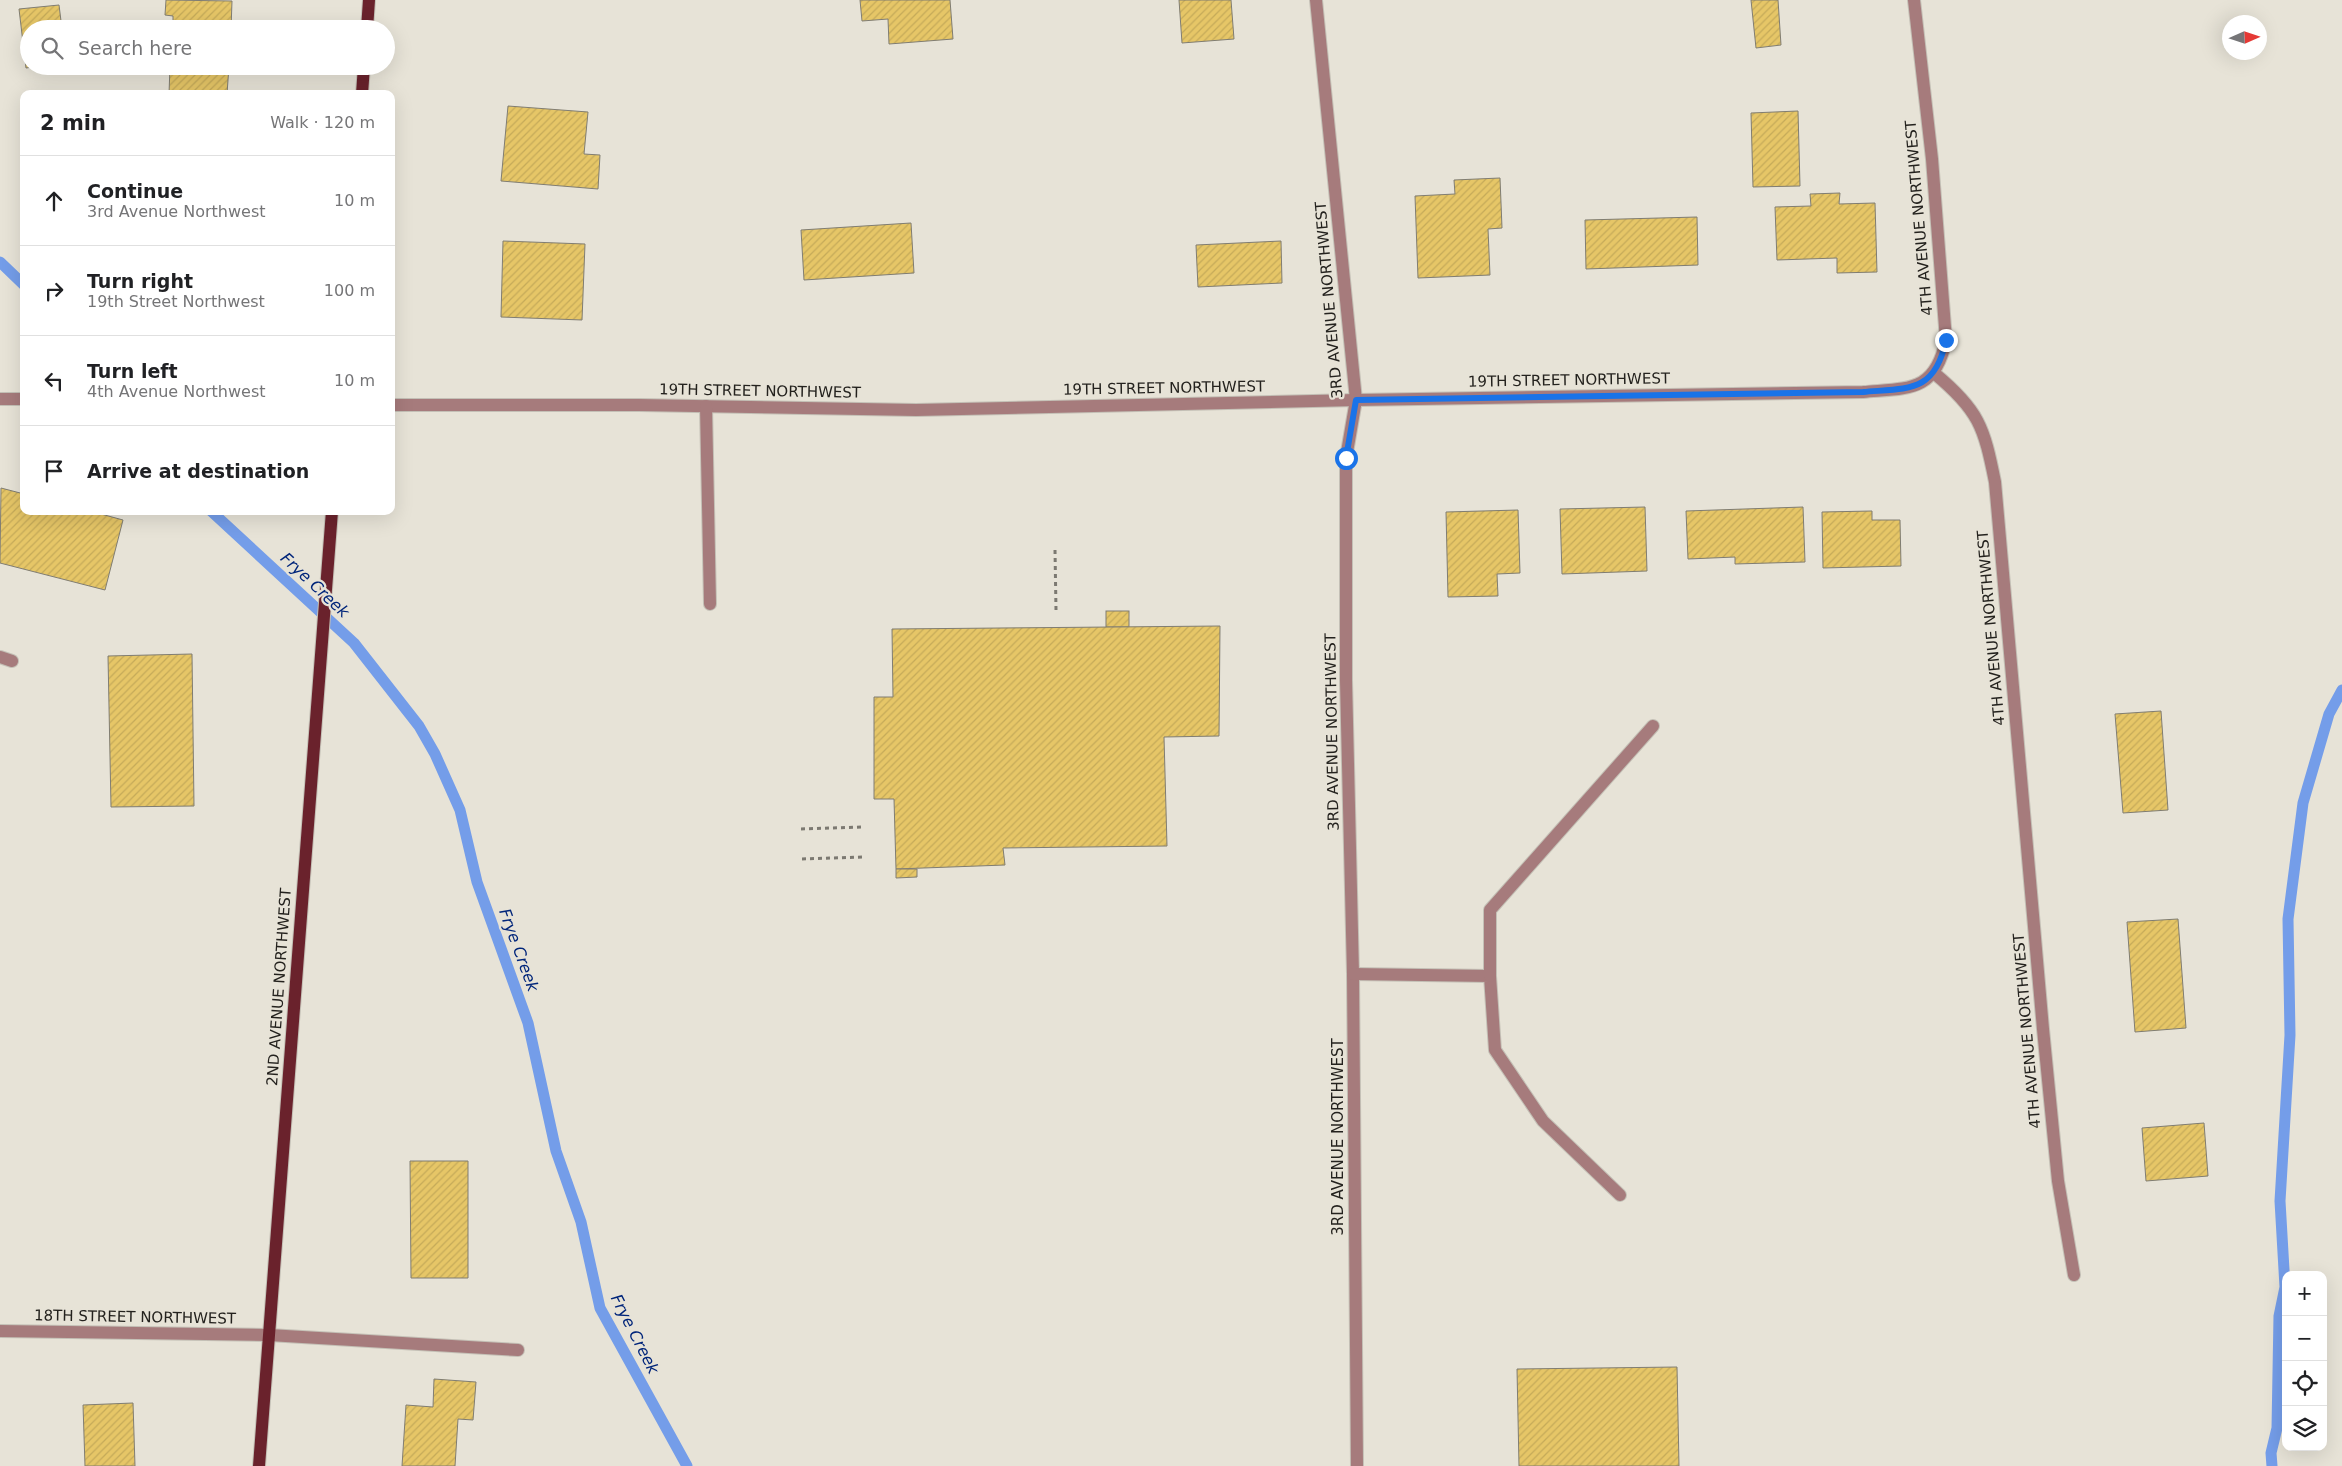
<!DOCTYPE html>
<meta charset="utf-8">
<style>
:root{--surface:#fff;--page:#f2f2f2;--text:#202124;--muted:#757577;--line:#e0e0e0}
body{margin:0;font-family:"DejaVu Sans",sans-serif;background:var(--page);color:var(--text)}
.controls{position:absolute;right:15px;bottom:15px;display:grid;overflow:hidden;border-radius:10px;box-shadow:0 5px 20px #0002}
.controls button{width:45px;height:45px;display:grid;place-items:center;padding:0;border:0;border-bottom:1px solid var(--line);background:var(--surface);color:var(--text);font:25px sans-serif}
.compass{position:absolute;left:2222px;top:15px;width:45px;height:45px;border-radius:50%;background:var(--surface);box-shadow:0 5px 20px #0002;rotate:87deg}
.stop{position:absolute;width:15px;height:15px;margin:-11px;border:4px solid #1a73e8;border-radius:50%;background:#fff}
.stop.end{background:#1a73e8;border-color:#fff;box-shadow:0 1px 5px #0008}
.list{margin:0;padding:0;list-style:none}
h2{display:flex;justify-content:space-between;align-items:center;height:65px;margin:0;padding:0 20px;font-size:21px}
h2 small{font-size:16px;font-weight:400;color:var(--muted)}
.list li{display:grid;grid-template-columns:32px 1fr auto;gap:15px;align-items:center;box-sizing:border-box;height:90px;padding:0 20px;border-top:1px solid var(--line)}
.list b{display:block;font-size:19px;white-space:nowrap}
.list p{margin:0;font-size:16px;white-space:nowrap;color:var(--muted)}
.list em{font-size:16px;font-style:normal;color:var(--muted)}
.icon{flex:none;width:28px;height:28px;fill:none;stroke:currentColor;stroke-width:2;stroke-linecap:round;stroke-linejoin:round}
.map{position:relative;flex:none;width:2342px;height:1466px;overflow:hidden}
.search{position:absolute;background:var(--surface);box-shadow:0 5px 20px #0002;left:20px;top:20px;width:375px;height:55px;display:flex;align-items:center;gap:12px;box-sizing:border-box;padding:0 18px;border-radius:28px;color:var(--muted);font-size:19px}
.panel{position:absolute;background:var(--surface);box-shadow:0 5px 20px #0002;left:20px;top:90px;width:375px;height:425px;border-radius:10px}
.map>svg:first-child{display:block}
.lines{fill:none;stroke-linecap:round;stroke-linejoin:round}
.stream{stroke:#749de9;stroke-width:11}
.building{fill:url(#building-hatch);stroke:#807d72}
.minor-casing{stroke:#c4c0b6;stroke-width:14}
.major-casing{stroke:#c4c0b6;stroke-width:14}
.path{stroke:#7c7971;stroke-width:3;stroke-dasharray:4 4;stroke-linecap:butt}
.minor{stroke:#a67b7c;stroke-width:12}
.major{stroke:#6a222c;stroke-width:12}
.route{stroke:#1a73e8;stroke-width:6}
.labels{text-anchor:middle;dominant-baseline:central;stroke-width:4.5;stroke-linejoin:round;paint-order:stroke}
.street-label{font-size:15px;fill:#24221e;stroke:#e7e3d7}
.water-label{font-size:16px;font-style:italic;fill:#00257a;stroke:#e7e3d7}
</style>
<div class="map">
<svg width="2342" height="1466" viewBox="0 0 2342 1466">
<defs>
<pattern id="building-hatch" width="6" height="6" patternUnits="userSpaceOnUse" patternTransform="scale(1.25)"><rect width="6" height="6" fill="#e6c667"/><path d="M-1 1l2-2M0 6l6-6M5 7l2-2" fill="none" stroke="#c5aa59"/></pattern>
</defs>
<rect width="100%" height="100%" fill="#e7e3d7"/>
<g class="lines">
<g class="stream">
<path d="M 0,262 L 24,285"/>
<path d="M 211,511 L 354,643 L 419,726 L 435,754 L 460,810 L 477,882 L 528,1023 L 556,1151 L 581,1222 L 600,1308 L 687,1466"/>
<path d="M 2272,1466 L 2271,1453 L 2277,1428 L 2279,1316 L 2285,1287 L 2280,1201 L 2290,1035 L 2288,919 L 2303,803 L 2329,714 L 2342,690"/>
</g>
</g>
<g class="building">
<path d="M 166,0 L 232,1 L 231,29 L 173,29 L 173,16 L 165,15 Z"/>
<path d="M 860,0 L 950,0 L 953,39 L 889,44 L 888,19 L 862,21 Z"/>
<path d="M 1179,0 L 1231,0 L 1234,39 L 1182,43 Z"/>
<path d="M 1751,0 L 1778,0 L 1781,45 L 1756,48 Z"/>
<path d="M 59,5 L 62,29 L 29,29 L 29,66 L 40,66 L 26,68 L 19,9 Z"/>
<path d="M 170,66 L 229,66 L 227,94 L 169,94 Z"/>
<path d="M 508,106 L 588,112 L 584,154 L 600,155 L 598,189 L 501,181 Z"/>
<path d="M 1798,111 L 1800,186 L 1753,187 L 1751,113 Z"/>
<path d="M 1500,178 L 1502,228 L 1488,229 L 1490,275 L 1418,278 L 1415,196 L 1455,194 L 1454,180 Z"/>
<path d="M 1840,193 L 1839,204 L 1875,203 L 1877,272 L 1837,273 L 1837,258 L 1777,260 L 1775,207 L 1811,206 L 1810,194 Z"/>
<path d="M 1697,217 L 1698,265 L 1586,269 L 1585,220 Z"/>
<path d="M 911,223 L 914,273 L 804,280 L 801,230 Z"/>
<path d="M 503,241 L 585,244 L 582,320 L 501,317 Z"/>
<path d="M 1281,241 L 1282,283 L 1198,287 L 1196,245 Z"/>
<path d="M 1,488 L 24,494 L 24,511 L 90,511 L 123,520 L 105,590 L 0,563 Z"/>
<path d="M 1645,507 L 1647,571 L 1562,574 L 1560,509 Z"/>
<path d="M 1803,507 L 1805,562 L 1735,564 L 1735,557 L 1688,559 L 1686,511 Z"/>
<path d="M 1518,510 L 1520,573 L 1497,574 L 1498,596 L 1448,597 L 1446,512 Z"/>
<path d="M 1872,511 L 1872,520 L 1900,520 L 1901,566 L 1823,568 L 1822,512 Z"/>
<rect x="1106" y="611" width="23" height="16"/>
<path d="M 1220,626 L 1219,736 L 1164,737 L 1167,846 L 1003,848 L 1005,865 L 896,869 L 894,799 L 874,799 L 874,697 L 893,697 L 892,629 Z"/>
<path d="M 192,654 L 194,806 L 111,807 L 108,656 Z"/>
<path d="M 2161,711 L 2168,810 L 2123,813 L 2115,714 Z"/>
<path d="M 896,869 L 917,869 L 917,877 L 896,878 Z"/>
<path d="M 2178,919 L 2186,1028 L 2135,1032 L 2127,922 Z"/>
<path d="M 2204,1123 L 2208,1176 L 2146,1181 L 2142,1128 Z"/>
<path d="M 410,1161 L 468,1161 L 468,1278 L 411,1278 Z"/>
<path d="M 1677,1367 L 1679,1466 L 1519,1466 L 1517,1369 Z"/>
<path d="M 434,1379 L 476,1382 L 473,1420 L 458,1419 L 455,1466 L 402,1466 L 406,1405 L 433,1407 Z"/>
<path d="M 133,1403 L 135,1466 L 85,1466 L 83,1405 Z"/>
</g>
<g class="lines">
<g class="minor-casing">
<g id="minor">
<path d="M 1316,0 L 1356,400 L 1346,458 L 1346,680 L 1353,974 L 1357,1466"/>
<path d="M 1934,373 C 1979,410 1984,427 1995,482 L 2043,1029 L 2058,1181 L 2074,1275"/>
<path d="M 0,399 L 24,399"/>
<path d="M 391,405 L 639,405 L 916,410 L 1356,400 L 1863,392 C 1908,388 1935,393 1946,340 L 1932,159 L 1914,0"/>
<path d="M 706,406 L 710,604"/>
<path d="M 0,657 L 12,661"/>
<path d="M 1353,974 L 1490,976 L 1495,1050 L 1543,1121 L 1620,1195"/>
<path d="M 1490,976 L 1490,910 L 1653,726"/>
<path d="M 0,1331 L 269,1335 L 518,1350"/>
</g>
</g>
<g class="major-casing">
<g id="major">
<path d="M 367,29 L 369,0"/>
<path d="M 362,94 L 364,66"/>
<path d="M 259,1466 L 332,511"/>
</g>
</g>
<g class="path">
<path d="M 1055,550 L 1056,610"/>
<path d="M 801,829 L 863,827"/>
<path d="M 802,859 L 863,857"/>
</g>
<use href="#minor" class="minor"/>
<use href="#major" class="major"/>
</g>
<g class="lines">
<path class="route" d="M 1346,458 L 1356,400 L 1863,392 C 1909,388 1935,393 1946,340"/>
</g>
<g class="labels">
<g class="street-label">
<text transform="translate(1919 218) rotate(-95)">4TH AVENUE NORTHWEST</text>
<text transform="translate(1329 300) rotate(-95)">3RD AVENUE NORTHWEST</text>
<text transform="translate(1569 380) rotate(-1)">19TH STREET NORTHWEST</text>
<text transform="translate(1164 388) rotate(-1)">19TH STREET NORTHWEST</text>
<text transform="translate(760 391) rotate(1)">19TH STREET NORTHWEST</text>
<text transform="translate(1991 628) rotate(-95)">4TH AVENUE NORTHWEST</text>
<text transform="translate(1332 732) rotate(-91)">3RD AVENUE NORTHWEST</text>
<text transform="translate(279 987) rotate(-86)">2ND AVENUE NORTHWEST</text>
<text transform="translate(2027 1031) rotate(-95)">4TH AVENUE NORTHWEST</text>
<text transform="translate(1338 1137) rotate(-90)">3RD AVENUE NORTHWEST</text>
<text transform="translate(135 1317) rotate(1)">18TH STREET NORTHWEST</text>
</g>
<g class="water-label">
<text transform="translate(315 585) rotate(43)">Frye Creek</text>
<text transform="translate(519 950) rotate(70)">Frye Creek</text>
<text transform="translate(635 1334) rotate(63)">Frye Creek</text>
</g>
</g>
</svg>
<div class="controls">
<button>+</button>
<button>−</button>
<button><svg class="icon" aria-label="locate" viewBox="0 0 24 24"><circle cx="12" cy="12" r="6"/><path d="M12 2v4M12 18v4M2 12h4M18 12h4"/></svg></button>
<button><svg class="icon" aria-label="layers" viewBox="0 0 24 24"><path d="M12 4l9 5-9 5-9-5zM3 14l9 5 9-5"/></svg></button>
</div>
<svg class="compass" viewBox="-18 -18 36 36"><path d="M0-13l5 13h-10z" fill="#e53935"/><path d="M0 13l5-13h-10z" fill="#757577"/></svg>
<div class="stop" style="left:1346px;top:458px"></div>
<div class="stop end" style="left:1946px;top:340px"></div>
<div class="search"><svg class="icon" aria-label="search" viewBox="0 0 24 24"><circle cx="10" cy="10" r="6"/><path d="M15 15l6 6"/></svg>Search here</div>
<section class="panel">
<h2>2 min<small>Walk · 120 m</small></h2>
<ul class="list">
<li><svg class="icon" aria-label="ahead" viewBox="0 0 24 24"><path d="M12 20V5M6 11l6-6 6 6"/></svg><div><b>Continue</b><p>3rd Avenue Northwest</p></div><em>10 m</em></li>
<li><svg class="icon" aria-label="right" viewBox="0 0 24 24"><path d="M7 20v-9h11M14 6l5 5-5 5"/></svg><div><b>Turn right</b><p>19th Street Northwest</p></div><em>100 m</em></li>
<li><svg class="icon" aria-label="left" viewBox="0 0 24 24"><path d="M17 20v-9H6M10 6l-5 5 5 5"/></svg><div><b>Turn left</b><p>4th Avenue Northwest</p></div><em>10 m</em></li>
<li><svg class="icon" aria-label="arrive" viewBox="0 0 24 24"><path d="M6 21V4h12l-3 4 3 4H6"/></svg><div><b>Arrive at destination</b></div></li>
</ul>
</section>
</div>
